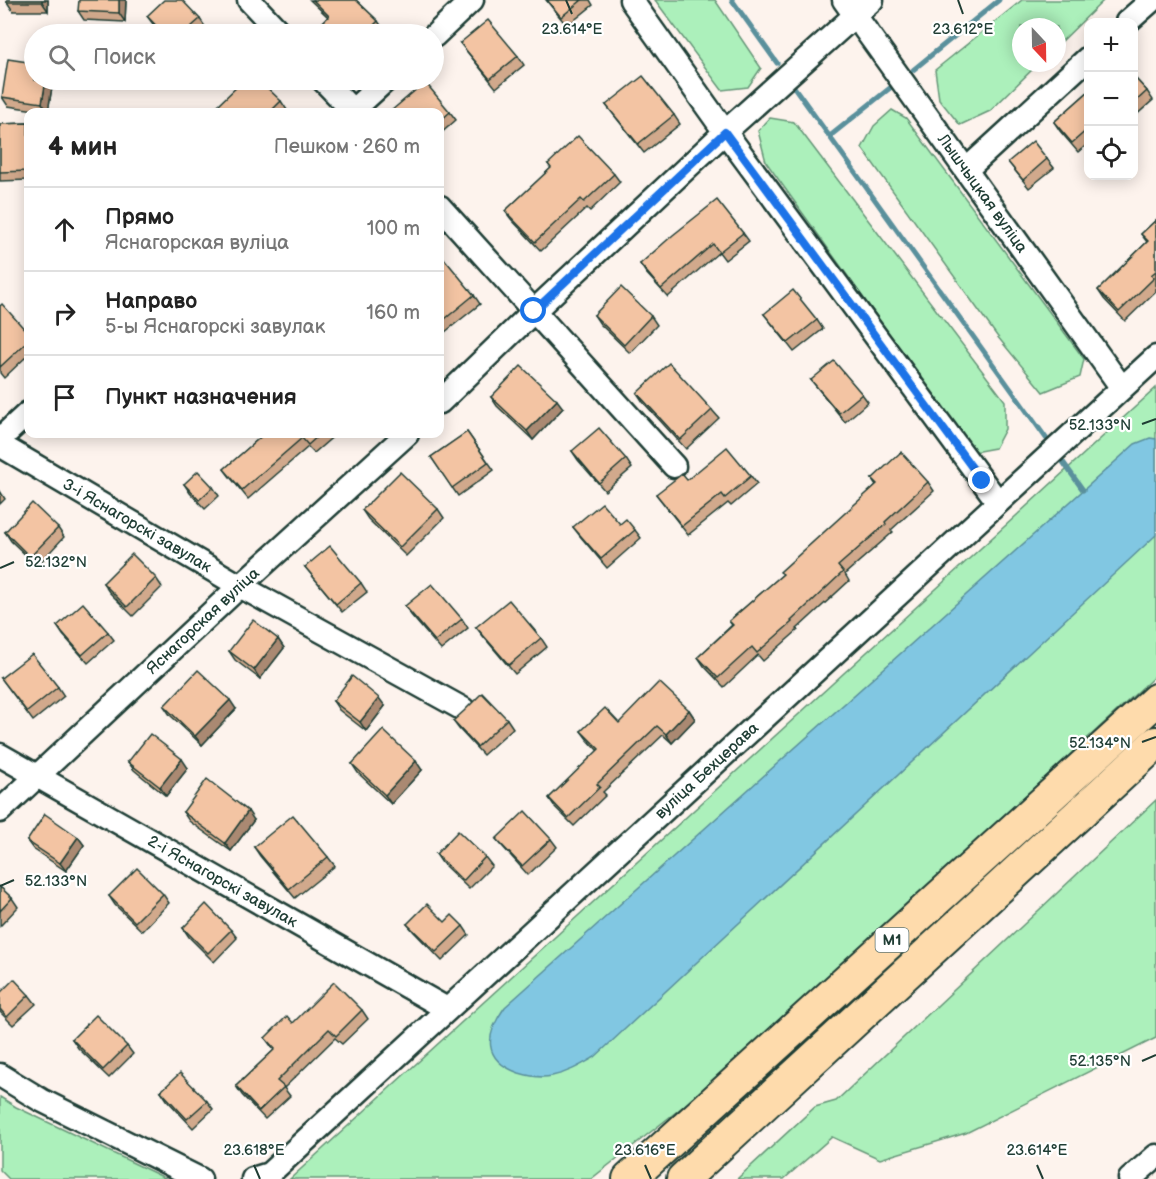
<!DOCTYPE html>
<html lang="ru">
<meta charset="utf-8">
<style>
:root{--surface:#fff;--page:#f6f6f6;--text:#222;--muted:#767676;--line:#e0e0e0}
body{margin:0;font-family:"Balsamiq Sans",sans-serif;background:var(--page);color:var(--text)}
.controls{position:absolute;right:18px;top:18px;display:grid;overflow:hidden;border-radius:12px;box-shadow:0 3px 15px #0003}
.controls button{width:54px;height:54px;display:grid;place-items:center;padding:0;border:0;border-bottom:2px solid var(--line);background:var(--surface);color:var(--text);font:30px sans-serif}
.compass{position:absolute;left:1012px;top:18px;width:54px;height:54px;border-radius:50%;background:var(--surface);box-shadow:0 3px 15px #0003;rotate:158deg}
.stop{position:absolute;width:18px;height:18px;margin:-14px;border:4px solid #1a73e8;border-radius:50%;background:#fff}
.stop.end{background:#1a73e8;border-color:#fff;box-shadow:0 2px 6px #0008}
.list{margin:0;padding:0;list-style:none}
h2{display:flex;justify-content:space-between;align-items:center;height:78px;margin:0;padding:0 24px;font-size:26px}
h2 small{font-size:20px;font-weight:400;color:var(--muted)}
.list li{display:grid;grid-template-columns:39px 1fr auto;gap:18px;align-items:center;box-sizing:border-box;height:84px;padding:0 24px;border-top:2px solid var(--line)}
.list b{display:block;font-size:22px;white-space:nowrap}
.list p{margin:0;font-size:20px;white-space:nowrap;color:var(--muted)}
.list em{font-size:20px;font-style:normal;color:var(--muted)}
.icon{flex:none;width:33px;height:33px;fill:none;stroke:currentColor;stroke-width:2;stroke-linecap:round;stroke-linejoin:round}
.map{position:relative;flex:none;width:1156px;height:1179px;overflow:hidden}
.search{position:absolute;background:var(--surface);box-shadow:0 3px 15px #0003;left:24px;top:24px;width:420px;height:66px;display:flex;align-items:center;gap:15px;box-sizing:border-box;padding:0 21px;border-radius:33px;color:var(--muted);font-size:22px}
.panel{position:absolute;background:var(--surface);box-shadow:0 3px 15px #0003;left:24px;top:108px;width:420px;height:330px;border-radius:12px}
.map>svg:first-child{display:block}
.green{fill:#acf0bb;stroke:#669678;stroke-width:1.5}
.water{fill:#81c7e2;stroke:#5a909c;stroke-width:1.5}
.lines{fill:none;stroke-linecap:round;stroke-linejoin:round}
.stream{stroke:#5a909c;stroke-width:5}
.minor-casing{stroke:#1f3d34;stroke-width:27}
.highway-casing{stroke:#1f3d34;stroke-width:36}
.minor{stroke:#fff;stroke-width:22}
.highway{stroke:#fedbac;stroke-width:32}
.wall{fill:#d1a98c;stroke:#1f3d34;stroke-width:1.5}
.shaded-wall{fill:#aa8972;stroke:#1f3d34;stroke-width:1.5}
.building{fill:#f3c4a3;stroke:#1f3d34;stroke-width:1.5}
.route{stroke:#1a73e8;stroke-width:8}
.ticks{fill:none;stroke:#1f3d34;stroke-width:2}
.labels{text-anchor:middle;dominant-baseline:central;stroke-width:4.5;stroke-linejoin:round;paint-order:stroke}
.shield{fill:#fff;stroke:#627771;stroke-width:1.5}
.shield-label{font-size:15px;font-weight:bold;fill:#1f3d34}
.street-label{font-size:16px;fill:#1f3d34;stroke:#fff}
.ticks-label{font-size:15px;text-anchor:middle;fill:#1f3d34;stroke:#fff;stroke-width:4.5;stroke-linejoin:round;paint-order:stroke}
</style>
<div class="map">
<svg width="1156" height="1179" viewBox="0 0 1156 1179">
<rect width="100%" height="100%" fill="#fdf3ed"/>
<filter id="ink" filterUnits="userSpaceOnUse"><feTurbulence type="fractalNoise" baseFrequency=".0167" numOctaves="2"/><feDisplacementMap in="SourceGraphic" scale="12" xChannelSelector="R" yChannelSelector="G"/><feConvolveMatrix kernelMatrix="1 2 1 2 8 2 1 2 1" color-interpolation-filters="sRGB"/></filter>
<g filter="url(#ink)">
<g class="green">
<path d="M 655,0 L 715,0 L 761,68 L 748,87 L 722,90 Z"/>
<path d="M 1022,0 L 1104,0 L 1057,46 L 1057,27 L 1021,27 L 1021,63 L 1039,63 L 990,111 L 960,125 L 939,99 L 935,70 Z"/>
<path d="M 892,110 L 906,118 L 1084,359 L 1080,377 L 1043,392 L 997,336 L 862,148 L 874,126 Z"/>
<path d="M 770,118 L 794,122 L 1005,401 L 1005,429 L 995,448 L 974,452 L 766,162 L 758,131 Z"/>
<path d="M 1156,388 L 1156,675 L 760,1041 L 709,1086 L 591,1179 L 290,1179 Z"/>
<path d="M 1156,800 L 1156,1038 L 966,1133 L 880,1159 L 832,1137 L 784,1179 L 737,1179 L 815,1107 L 836,1101 Z"/>
<path d="M 0,1097 L 16,1107 L 167,1179 L 9,1179 L 0,1170 Z"/>
</g>
<path class="water" d="M 1150,438 L 1156,439 L 1156,535 L 595,1057 C 581,1065 568,1073 552,1076 C 542,1078 529,1076 519,1073 C 482,1060 485,1035 505,1007 L 1135,444 Z"/>
<g class="lines">
<g class="stream">
<path d="M 732,0 L 777,63"/>
<path d="M 913,70 L 999,0"/>
<path d="M 794,87 L 1046,438"/>
<path d="M 830,136 L 890,88"/>
<path d="M 1063,462 L 1083,490"/>
</g>
<g class="minor-casing">
<g id="minor">
<path d="M 249,0 L 281,34"/>
<path d="M 631,0 L 725,132 L 998,502"/>
<path id="s1" d="M 844,0 L 1122,388"/>
<path d="M 1127,22 L 1152,0"/>
<path d="M 434,36 L 472,0"/>
<path d="M 323,80 L 354,112"/>
<path d="M 351,112 L 386,80"/>
<path d="M 966,170 L 1088,58"/>
<path d="M 440,207 L 674,466"/>
<path d="M 440,402 L 534,311 L 725,132 L 872,0"/>
<path d="M 0,439 L 28,413"/>
<path id="s2" d="M 0,445 L 240,586 L 463,709"/>
<path id="s3" d="M 0,755 L 447,1009"/>
<path id="s4" d="M 0,811 L 240,586 L 407,434"/>
<path d="M 0,1075 L 41,1100 L 200,1179"/>
<path id="s5" d="M 253,1179 L 269,1174 L 1156,357"/>
<path d="M 1130,1179 L 1156,1156"/>
</g>
</g>
<g class="highway-casing">
<g id="highway">
<path d="M 629,1179 L 1156,700"/>
<path d="M 683,1179 L 1156,743"/>
</g>
</g>
<use href="#minor" class="minor"/>
<use href="#highway" class="highway"/>
</g>
<g class="wall">
<path d="M 7,0 L 48,0 L 48,11 L 13,11 L 7,2 Z"/>
<path d="M 126,0 L 125,22 L 84,20 L 78,11 Z"/>
<path d="M 310,0 L 356,0 L 378,21 L 384,30 L 380,34 L 333,34 L 323,22 L 328,17 Z"/>
<path d="M 546,0 L 590,0 L 593,5 L 567,26 Z"/>
<path d="M 147,16 L 200,19 L 206,28 L 199,34 L 162,34 L 153,24 Z"/>
<path d="M 460,43 L 518,56 L 524,65 L 496,88 Z"/>
<path d="M 1134,77 L 1147,91 L 1153,100 L 1134,117 Z"/>
<path d="M 34,80 L 53,80 L 48,112 L 8,106 L 2,97 Z"/>
<path d="M 1089,91 L 1089,143 L 1078,152 L 1060,131 L 1054,122 Z"/>
<path d="M 281,101 L 287,110 L 284,112 L 222,112 L 217,106 Z"/>
<path d="M 606,105 L 674,115 L 680,124 L 644,153 Z"/>
<path d="M 440,112 L 450,112 L 456,120 L 440,134 Z"/>
<path d="M 28,123 L 28,180 L 0,181 L 0,124 Z"/>
<path d="M 1047,159 L 1054,168 L 1029,188 L 1008,162 Z"/>
<path d="M 548,164 L 614,174 L 620,182 L 590,211 L 587,208 L 541,251 L 511,219 L 505,211 L 551,168 Z"/>
<path d="M 1156,220 L 1156,291 L 1125,321 L 1104,299 L 1098,290 L 1147,242 L 1141,234 Z"/>
<path d="M 743,233 L 749,241 L 725,260 L 719,252 L 668,297 L 646,273 L 640,264 Z"/>
<path d="M 440,258 L 474,295 L 480,304 L 445,332 L 440,326 Z"/>
<path d="M 0,306 L 28,333 L 28,355 L 4,378 L 0,373 Z"/>
<path d="M 764,314 L 817,320 L 823,329 L 794,352 Z"/>
<path d="M 594,315 L 651,316 L 657,325 L 630,353 L 600,324 Z"/>
<path d="M 811,380 L 862,394 L 868,402 L 845,422 Z"/>
<path d="M 637,393 L 712,410 L 719,418 L 686,449 L 643,402 Z"/>
<path d="M 491,397 L 563,408 L 533,440 L 497,406 Z"/>
<path d="M 467,432 L 494,470 L 458,496 L 431,457 Z"/>
<path d="M 264,434 L 336,434 L 314,453 L 308,447 L 248,499 L 230,477 L 224,469 Z"/>
<path d="M 572,451 L 626,459 L 632,468 L 605,491 L 578,460 Z"/>
<path d="M 751,476 L 757,484 L 731,506 L 728,503 L 688,535 L 656,494 L 687,480 Z"/>
<path d="M 872,479 L 928,482 L 934,491 L 891,530 L 893,532 L 845,574 L 849,581 L 797,629 L 798,630 L 763,661 L 758,655 L 724,687 L 704,666 L 698,657 L 732,625 L 729,621 L 782,575 L 876,485 Z"/>
<path d="M 184,484 L 213,487 L 219,496 L 205,509 L 190,493 Z"/>
<path d="M 0,491 L 5,499 L 0,504 Z"/>
<path d="M 438,509 L 444,518 L 406,556 L 368,519 L 362,510 Z"/>
<path d="M 620,524 L 635,530 L 641,538 L 607,568 L 580,536 L 573,527 Z"/>
<path d="M 58,528 L 64,537 L 37,566 L 11,541 L 5,532 Z"/>
<path d="M 305,567 L 361,583 L 367,592 L 342,612 Z"/>
<path d="M 156,578 L 162,587 L 133,616 L 109,592 L 103,583 Z"/>
<path d="M 405,606 L 462,619 L 468,628 L 441,650 L 411,615 Z"/>
<path d="M 57,626 L 108,632 L 114,640 L 88,663 L 63,635 Z"/>
<path d="M 476,627 L 541,638 L 547,647 L 515,674 L 483,636 Z"/>
<path d="M 278,639 L 284,648 L 260,679 L 235,660 L 229,651 Z"/>
<path d="M 1,678 L 58,687 L 64,696 L 33,721 Z"/>
<path d="M 333,701 L 385,706 L 366,731 L 339,710 Z"/>
<path d="M 164,706 L 236,709 L 202,745 L 170,715 Z"/>
<path d="M 689,710 L 695,719 L 672,743 L 663,735 L 603,792 L 606,795 L 574,826 L 555,807 L 549,798 L 598,751 L 587,739 L 581,731 Z"/>
<path d="M 507,719 L 513,728 L 483,755 L 459,729 L 453,721 Z"/>
<path d="M 128,762 L 188,768 L 166,796 L 134,770 Z"/>
<path d="M 352,764 L 422,770 L 391,804 L 358,773 Z"/>
<path d="M 183,812 L 254,820 L 231,851 L 189,821 Z"/>
<path d="M 78,837 L 84,845 L 66,871 L 33,849 L 27,841 Z"/>
<path d="M 496,839 L 551,839 L 557,847 L 528,875 L 503,847 Z"/>
<path d="M 254,847 L 328,857 L 335,866 L 295,898 L 260,856 Z"/>
<path d="M 436,854 L 485,857 L 492,866 L 469,889 L 442,863 Z"/>
<path d="M 0,887 L 12,898 L 18,907 L 0,926 Z"/>
<path d="M 163,894 L 169,903 L 142,931 L 115,905 L 109,896 Z"/>
<path d="M 445,922 L 463,926 L 469,935 L 442,961 L 414,932 L 407,924 Z"/>
<path d="M 183,928 L 231,930 L 237,938 L 214,962 L 189,937 Z"/>
<path d="M 0,993 L 29,995 L 36,1004 L 13,1025 L 0,1012 Z"/>
<path d="M 362,1010 L 368,1019 L 342,1044 L 335,1038 L 284,1088 L 290,1096 L 265,1119 L 242,1095 L 236,1086 L 274,1050 L 265,1038 Z"/>
<path d="M 72,1039 L 127,1046 L 133,1054 L 109,1078 L 78,1048 Z"/>
<path d="M 161,1091 L 207,1101 L 213,1109 L 193,1128 L 167,1100 Z"/>
</g>
<g class="shaded-wall">
<path d="M 42,0 L 48,0 L 48,11 L 42,2 Z"/>
<path d="M 119,0 L 126,0 L 125,22 L 119,13 Z"/>
<path d="M 46,80 L 53,80 L 48,112 L 42,103 Z"/>
<path d="M 557,400 L 563,408 L 533,440 L 527,431 Z"/>
<path d="M 278,639 L 284,648 L 260,679 L 254,670 Z"/>
<path d="M 379,698 L 385,706 L 366,731 L 360,722 Z"/>
<path d="M 230,700 L 236,709 L 202,745 L 195,736 Z"/>
<path d="M 689,710 L 695,719 L 672,743 L 666,734 Z"/>
<path d="M 182,759 L 188,768 L 166,796 L 160,787 Z"/>
<path d="M 416,761 L 422,770 L 391,804 L 385,795 Z"/>
<path d="M 248,811 L 254,820 L 231,851 L 225,843 Z"/>
<path d="M 78,837 L 84,845 L 66,871 L 60,863 Z"/>
</g>
<g class="building">
<rect x="7" y="0" width="35" height="2"/>
<path d="M 79,0 L 119,0 L 119,13 L 78,11 Z"/>
<path d="M 164,0 L 182,0 L 200,19 L 183,34 L 164,34 L 147,16 Z"/>
<path d="M 313,0 L 356,0 L 378,21 L 365,34 L 335,34 L 323,22 L 329,16 Z"/>
<path d="M 547,0 L 582,0 L 561,17 Z"/>
<path d="M 488,20 L 518,56 L 490,79 L 460,43 Z"/>
<path d="M 8,59 L 34,63 L 34,80 L 46,80 L 42,103 L 2,97 Z"/>
<path d="M 643,76 L 674,115 L 638,144 L 606,105 Z"/>
<path d="M 1134,77 L 1147,91 L 1134,103 Z"/>
<path d="M 244,80 L 259,80 L 281,101 L 270,112 L 224,112 L 217,106 Z"/>
<path d="M 425,82 L 450,112 L 440,121 L 440,112 L 393,112 L 391,111 Z"/>
<path d="M 1089,91 L 1089,128 L 1072,143 L 1054,122 Z"/>
<path d="M 28,123 L 28,171 L 0,172 L 0,124 Z"/>
<path d="M 578,136 L 614,174 L 584,202 L 581,199 L 535,242 L 505,211 L 551,168 L 548,164 Z"/>
<path d="M 1033,141 L 1047,159 L 1023,180 L 1008,162 Z"/>
<path d="M 717,200 L 743,233 L 719,252 L 713,244 L 661,289 L 640,264 L 673,235 Z"/>
<path d="M 1156,220 L 1156,271 L 1151,275 L 1154,278 L 1119,312 L 1098,290 L 1148,241 L 1141,234 Z"/>
<path d="M 442,256 L 474,295 L 440,323 L 440,258 Z"/>
<path d="M 621,287 L 651,316 L 624,345 L 594,315 Z"/>
<path d="M 793,290 L 817,320 L 788,343 L 764,314 Z"/>
<path d="M 2,304 L 28,333 L 28,341 L 0,367 L 0,306 Z"/>
<path d="M 834,361 L 862,394 L 839,413 L 811,380 Z"/>
<path d="M 669,363 L 712,410 L 680,440 L 637,393 Z"/>
<path d="M 521,366 L 557,400 L 527,431 L 491,397 Z"/>
<path d="M 599,428 L 626,459 L 599,483 L 572,451 Z"/>
<path d="M 467,432 L 488,462 L 452,488 L 431,457 Z"/>
<path d="M 264,434 L 320,434 L 308,445 L 302,438 L 242,490 L 224,469 Z"/>
<path d="M 727,447 L 751,476 L 725,498 L 722,494 L 682,526 L 656,494 L 682,474 L 687,480 Z"/>
<path d="M 901,452 L 928,482 L 885,522 L 886,524 L 838,566 L 843,572 L 791,621 L 792,622 L 757,653 L 752,647 L 718,678 L 698,657 L 733,625 L 729,621 L 783,574 L 780,572 L 877,484 L 872,479 Z"/>
<path d="M 198,471 L 213,487 L 199,500 L 184,484 Z"/>
<path d="M 400,472 L 438,509 L 400,547 L 362,510 Z"/>
<path d="M 32,503 L 58,528 L 30,557 L 5,532 Z"/>
<path d="M 602,503 L 620,524 L 626,519 L 635,530 L 601,559 L 573,527 Z"/>
<path d="M 330,546 L 361,583 L 336,604 L 305,567 Z"/>
<path d="M 132,554 L 156,578 L 127,607 L 103,583 Z"/>
<path d="M 432,584 L 462,619 L 435,641 L 405,606 Z"/>
<path d="M 509,600 L 541,638 L 509,665 L 476,627 Z"/>
<path d="M 83,603 L 108,632 L 82,655 L 57,626 Z"/>
<path d="M 253,620 L 278,639 L 254,670 L 229,651 Z"/>
<path d="M 32,654 L 58,687 L 27,712 L 1,678 Z"/>
<path d="M 198,670 L 230,700 L 195,736 L 164,706 Z"/>
<path d="M 352,676 L 379,698 L 360,722 L 333,701 Z"/>
<path d="M 659,682 L 689,710 L 666,734 L 657,726 L 597,784 L 600,787 L 568,818 L 549,798 L 599,749 L 581,731 L 605,708 L 619,723 Z"/>
<path d="M 482,693 L 507,719 L 477,747 L 453,721 L 464,711 Z"/>
<path d="M 383,730 L 416,761 L 385,795 L 352,764 Z"/>
<path d="M 150,734 L 182,759 L 160,787 L 128,762 Z"/>
<path d="M 207,779 L 248,811 L 225,843 L 183,812 Z"/>
<path d="M 525,811 L 551,839 L 522,866 L 496,839 Z"/>
<path d="M 45,814 L 78,837 L 60,863 L 27,841 Z"/>
<path d="M 293,815 L 328,857 L 289,889 L 254,847 Z"/>
<path d="M 458,831 L 485,857 L 463,881 L 436,854 Z"/>
<path d="M 137,868 L 163,894 L 135,922 L 109,896 Z"/>
<path d="M 0,887 L 12,898 L 0,911 Z"/>
<path d="M 206,904 L 231,930 L 208,953 L 183,928 Z"/>
<path d="M 427,904 L 445,922 L 452,915 L 463,926 L 436,952 L 407,924 Z"/>
<path d="M 14,979 L 29,995 L 7,1017 L 0,1009 L 0,993 Z"/>
<path d="M 334,982 L 362,1010 L 336,1036 L 329,1029 L 277,1081 L 284,1087 L 259,1111 L 236,1086 L 275,1049 L 265,1038 L 287,1016 L 293,1023 Z"/>
<path d="M 96,1015 L 127,1046 L 103,1070 L 72,1039 Z"/>
<path d="M 180,1073 L 207,1101 L 187,1119 L 161,1091 Z"/>
</g>
</g>
<g class="lines" filter="url(#ink)">
<path class="route" d="M 534,311 L 725,132 L 982,481"/>
</g>
<path class="ticks" d="M 566,0 L 572,14M 958,0 L 963,14M 1142,424 L 1156,419M 0,568 L 14,562M 1142,742 L 1156,737M 0,886 L 14,880M 1142,1061 L 1156,1055M 254,1165 L 260,1179M 645,1165 L 651,1179M 1037,1165 L 1043,1179"/>
<g class="labels">
<rect class="shield" x="875.5" y="928" width="33" height="24" rx="4.5"/>
<g class="shield-label">
<text x="892" y="940">М1</text>
</g>
<g class="street-label">
<text stroke="none"><textPath href="#s1" startOffset="238">Лышчыцкая вуліца</textPath></text>
<text stroke="none"><textPath href="#s2" startOffset="159">3-і Яснагорскі завулак</textPath></text>
<text stroke="none"><textPath href="#s4" startOffset="278">Яснагорская вуліца</textPath></text>
<text stroke="none"><textPath href="#s5" startOffset="612">вуліца Бехцерава</textPath></text>
<text stroke="none"><textPath href="#s3" startOffset="256">2-і Яснагорскі завулак</textPath></text>
</g>
</g>
<g class="ticks-label">
<text x="572" y="34">23.614°E</text>
<text x="963" y="34">23.612°E</text>
<text x="1100" y="430">52.133°N</text>
<text x="56" y="567">52.132°N</text>
<text x="1100" y="748">52.134°N</text>
<text x="56" y="886">52.133°N</text>
<text x="1100" y="1066">52.135°N</text>
<text x="254" y="1155">23.618°E</text>
<text x="645" y="1155">23.616°E</text>
<text x="1037" y="1155">23.614°E</text>
</g>
</svg>
<div class="controls">
<button>+</button>
<button>−</button>
<button><svg class="icon" aria-label="locate" viewBox="0 0 24 24"><circle cx="12" cy="12" r="6"/><path d="M12 2v4M12 18v4M2 12h4M18 12h4"/></svg></button>
</div>
<svg class="compass" viewBox="-18 -18 36 36"><path d="M0-13l5 13h-10z" fill="#e53935"/><path d="M0 13l5-13h-10z" fill="#767676"/></svg>
<div class="stop" style="left:534px;top:311px"></div>
<div class="stop end" style="left:982px;top:481px"></div>
<div class="search"><svg class="icon" aria-label="search" viewBox="0 0 24 24"><circle cx="10" cy="10" r="6"/><path d="M15 15l6 6"/></svg>Поиск</div>
<section class="panel">
<h2>4 мин<small>Пешком · 260 m</small></h2>
<ul class="list">
<li><svg class="icon" aria-label="ahead" viewBox="0 0 24 24"><path d="M12 20V5M6 11l6-6 6 6"/></svg><div><b>Прямо</b><p>Яснагорская вуліца</p></div><em>100 m</em></li>
<li><svg class="icon" aria-label="right" viewBox="0 0 24 24"><path d="M7 20v-9h11M14 6l5 5-5 5"/></svg><div><b>Направо</b><p>5-ы Яснагорскі завулак</p></div><em>160 m</em></li>
<li><svg class="icon" aria-label="arrive" viewBox="0 0 24 24"><path d="M6 21V4h12l-3 4 3 4H6"/></svg><div><b>Пункт назначения</b></div></li>
</ul>
</section>
</div>
